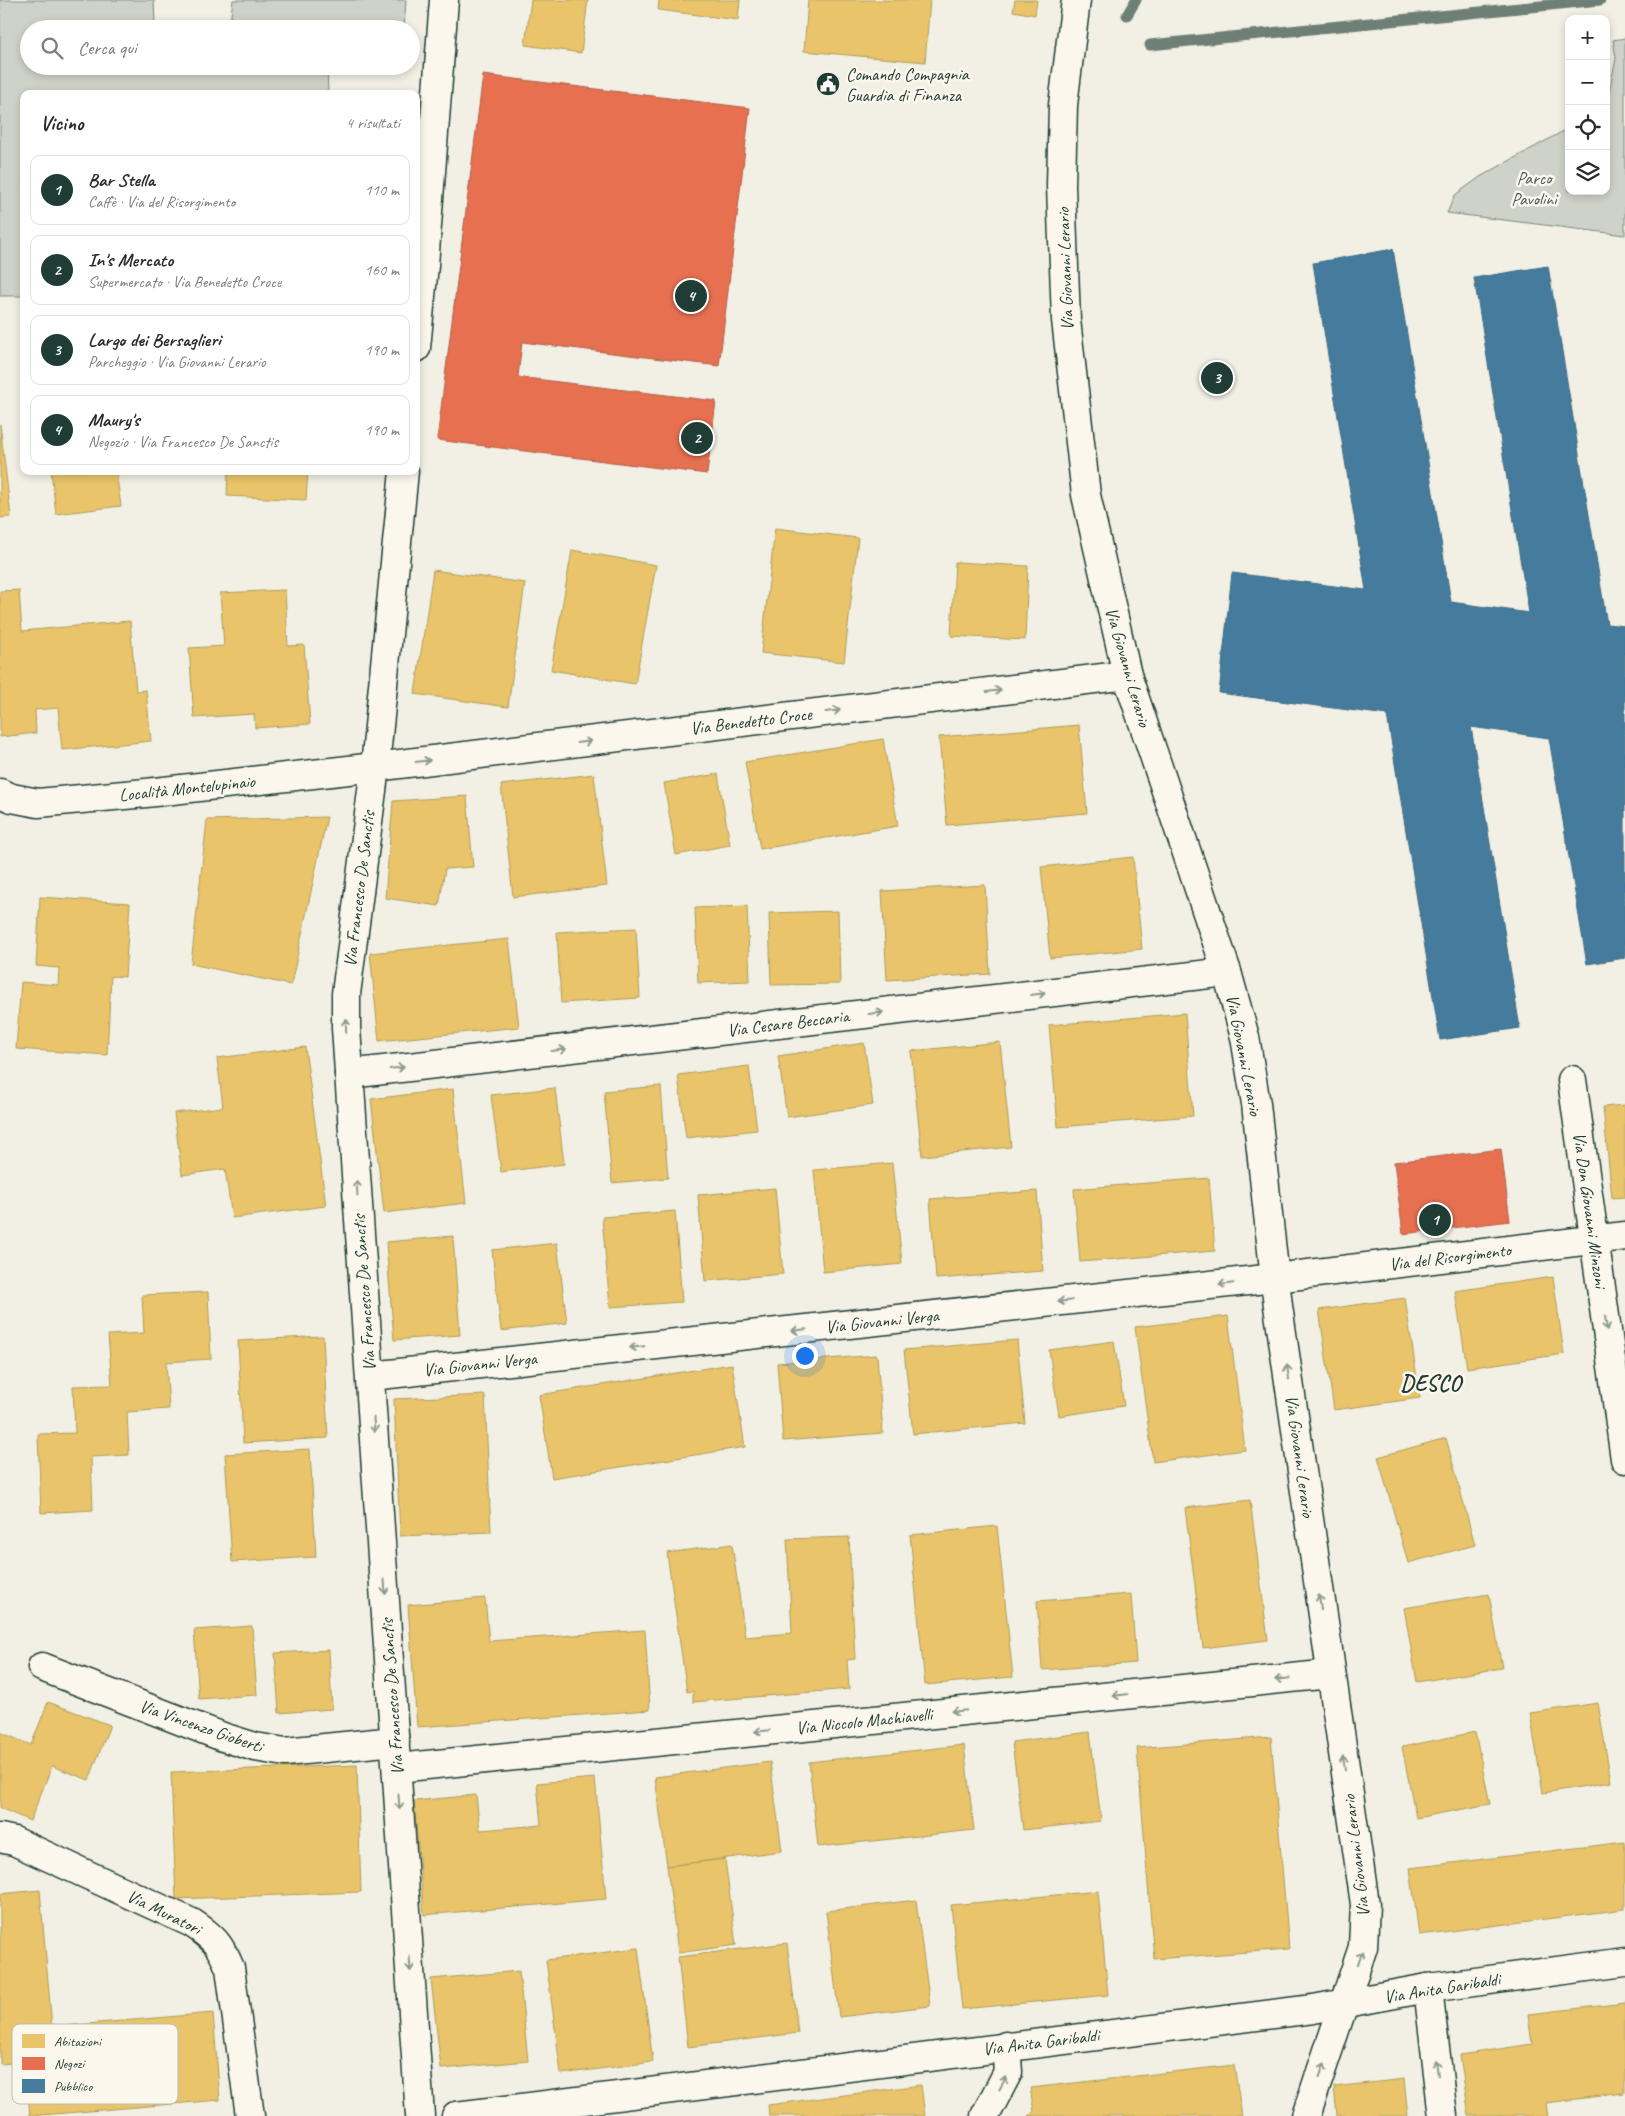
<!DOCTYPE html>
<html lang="it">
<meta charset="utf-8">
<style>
:root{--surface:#fff;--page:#f7f7f7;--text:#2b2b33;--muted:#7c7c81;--line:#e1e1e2;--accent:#1f3d34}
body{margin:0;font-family:Caveat,sans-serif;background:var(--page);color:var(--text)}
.controls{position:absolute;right:15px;top:15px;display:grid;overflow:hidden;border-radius:10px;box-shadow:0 2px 8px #0003}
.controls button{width:45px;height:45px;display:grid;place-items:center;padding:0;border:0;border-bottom:1px solid var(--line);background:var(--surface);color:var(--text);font:25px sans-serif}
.you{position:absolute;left:804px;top:1355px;width:18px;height:18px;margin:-12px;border:4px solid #fff;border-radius:50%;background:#1a73e8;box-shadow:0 0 0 8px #1a73e833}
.badge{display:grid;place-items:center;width:32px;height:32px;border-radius:50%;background:var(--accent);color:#fff;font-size:16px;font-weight:700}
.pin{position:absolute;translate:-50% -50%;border:2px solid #fff;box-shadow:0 1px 5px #0006}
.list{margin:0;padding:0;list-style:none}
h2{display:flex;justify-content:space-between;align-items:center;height:65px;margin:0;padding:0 20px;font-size:21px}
h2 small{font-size:16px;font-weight:400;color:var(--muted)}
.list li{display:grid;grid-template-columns:32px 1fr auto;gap:15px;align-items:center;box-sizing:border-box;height:70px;margin:0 10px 10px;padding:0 10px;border:1px solid var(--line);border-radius:10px}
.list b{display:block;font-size:19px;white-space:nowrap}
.list p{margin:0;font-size:16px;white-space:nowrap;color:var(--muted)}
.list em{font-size:16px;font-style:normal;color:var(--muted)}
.icon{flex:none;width:28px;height:28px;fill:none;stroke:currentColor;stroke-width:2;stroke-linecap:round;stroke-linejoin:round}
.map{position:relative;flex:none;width:1625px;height:2116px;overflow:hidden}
.search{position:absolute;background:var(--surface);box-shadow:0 2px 8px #0003;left:20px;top:20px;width:400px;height:55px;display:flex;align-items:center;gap:12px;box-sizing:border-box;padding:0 18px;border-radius:28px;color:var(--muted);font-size:19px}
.panel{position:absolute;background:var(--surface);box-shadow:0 2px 8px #0003;left:20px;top:90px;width:400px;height:385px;border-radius:10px}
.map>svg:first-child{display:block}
.green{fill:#cfd2c8;stroke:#77887e}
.homes{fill:#e9c46a;stroke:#ac9c5a}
.shops{fill:#e76f51;stroke:#ab6048}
.public{fill:#457b9d;stroke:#3a687e}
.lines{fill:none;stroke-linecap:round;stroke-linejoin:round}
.stream{stroke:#6e7f75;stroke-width:11}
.street-casing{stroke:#1f3d34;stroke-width:31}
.street{stroke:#fbf7ec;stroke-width:28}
.oneway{stroke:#8d9a90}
.labels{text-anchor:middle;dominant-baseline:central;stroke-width:5;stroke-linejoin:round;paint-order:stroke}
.poi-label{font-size:18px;fill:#1f3d34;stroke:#fbf7ec;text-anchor:start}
.park-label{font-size:18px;fill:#425b52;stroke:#fbf7ec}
.street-label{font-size:18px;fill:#1f3d34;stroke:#fbf7ec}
.district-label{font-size:22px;font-weight:bold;letter-spacing:1px;fill:#1f3d34;stroke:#fbf7ec}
.key{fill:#fbf7ec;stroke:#b9bfb5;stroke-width:1}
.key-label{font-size:14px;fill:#1f3d34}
</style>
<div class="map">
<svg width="1625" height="2116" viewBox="0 0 1625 2116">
<rect width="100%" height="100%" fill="#f2f0e5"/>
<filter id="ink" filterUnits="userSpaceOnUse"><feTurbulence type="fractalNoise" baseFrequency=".02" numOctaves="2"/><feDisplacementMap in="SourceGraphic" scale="10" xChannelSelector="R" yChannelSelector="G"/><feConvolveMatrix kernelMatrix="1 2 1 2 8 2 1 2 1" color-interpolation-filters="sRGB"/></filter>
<g filter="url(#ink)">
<g class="green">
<path d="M 0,0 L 154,0 L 155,25 L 186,29 L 29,29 L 29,66 L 327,66 L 328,94 L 24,94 L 24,296 L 0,296 Z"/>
<path d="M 233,0 L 406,0 L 404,29 L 229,29 Z"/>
<path d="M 1625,38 L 1625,235 L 1447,213 L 1455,195 L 1480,177 L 1569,128 L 1569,191 L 1606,191 L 1606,97 L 1609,92 L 1616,58 L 1613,40 Z"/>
</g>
<g class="homes">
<path d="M 531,0 L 588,0 L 581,53 L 525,45 Z"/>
<path d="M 659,0 L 740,0 L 738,20 L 658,10 Z"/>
<path d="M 808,0 L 930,0 L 925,62 L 804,51 Z"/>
<path d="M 1015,0 L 1037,0 L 1035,15 L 1013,11 Z"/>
<path d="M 0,424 L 11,517 L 0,518 Z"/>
<path d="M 51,471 L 116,471 L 121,506 L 56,514 Z"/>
<path d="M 228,471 L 308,471 L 306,500 L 227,496 Z"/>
<path d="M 775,528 L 858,538 L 844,662 L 761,653 Z"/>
<path d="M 572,550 L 656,565 L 635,684 L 551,670 Z"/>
<path d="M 955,562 L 1028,566 L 1025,640 L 951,636 Z"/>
<path d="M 433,570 L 525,583 L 508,707 L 415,694 Z"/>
<path d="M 19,590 L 22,631 L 130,621 L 136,691 L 146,690 L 151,741 L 62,750 L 58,708 L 35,710 L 36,733 L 0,737 L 0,591 Z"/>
<path d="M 285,590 L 288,646 L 304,645 L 310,724 L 255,728 L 254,714 L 194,718 L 189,648 L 224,646 L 220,593 Z"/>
<path d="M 1079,725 L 1087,813 L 947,825 L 939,737 Z"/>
<path d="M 883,739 L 898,826 L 760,849 L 745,762 Z"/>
<path d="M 594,774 L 607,886 L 513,897 L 501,785 Z"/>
<path d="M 718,774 L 730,845 L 676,855 L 664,783 Z"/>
<path d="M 467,796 L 473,867 L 445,869 L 439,906 L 385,898 L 393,801 Z"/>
<path d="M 327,817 L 291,985 L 191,964 L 207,820 Z"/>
<path d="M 1133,857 L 1142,949 L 1050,958 L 1041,867 Z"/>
<path d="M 985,885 L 990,974 L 887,980 L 882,891 Z"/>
<path d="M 40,897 L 130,903 L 125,977 L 111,976 L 107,1055 L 16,1049 L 21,982 L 58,985 L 59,968 L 36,966 Z"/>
<path d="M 747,906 L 750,981 L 698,983 L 695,908 Z"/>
<path d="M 838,911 L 840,984 L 771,985 L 769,913 Z"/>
<path d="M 636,928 L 640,998 L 561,1003 L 557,932 Z"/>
<path d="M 509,939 L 519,1027 L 379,1041 L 370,953 Z"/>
<path d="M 1185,1013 L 1193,1116 L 1058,1127 L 1049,1025 Z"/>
<path d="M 1000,1042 L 1011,1147 L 922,1156 L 911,1051 Z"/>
<path d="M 864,1043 L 873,1105 L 787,1117 L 778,1056 Z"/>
<path d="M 305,1047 L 326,1206 L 232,1218 L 225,1169 L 182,1175 L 174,1113 L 223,1107 L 217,1058 Z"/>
<path d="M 749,1066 L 757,1130 L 686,1138 L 678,1075 Z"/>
<path d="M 661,1086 L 668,1178 L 612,1183 L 604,1091 Z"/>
<path d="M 555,1088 L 564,1164 L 501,1172 L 491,1095 Z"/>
<path d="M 453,1089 L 466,1203 L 384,1213 L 371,1099 Z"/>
<path d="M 1625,1105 L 1625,1197 L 1612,1198 L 1603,1107 Z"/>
<path d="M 892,1163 L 902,1264 L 823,1272 L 814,1170 Z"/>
<path d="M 1209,1178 L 1215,1251 L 1080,1262 L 1074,1189 Z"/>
<path d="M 775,1188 L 783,1274 L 705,1281 L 698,1195 Z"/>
<path d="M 1037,1191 L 1043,1271 L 936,1279 L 930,1199 Z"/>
<path d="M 675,1211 L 682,1302 L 610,1307 L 602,1217 Z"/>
<path d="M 453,1236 L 460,1335 L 394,1340 L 386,1242 Z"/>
<path d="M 557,1243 L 567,1323 L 501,1331 L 492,1250 Z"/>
<path d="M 1553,1277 L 1564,1354 L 1467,1368 L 1455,1291 Z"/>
<path d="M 208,1292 L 211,1359 L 166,1362 L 169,1409 L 127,1412 L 129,1455 L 91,1457 L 93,1510 L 41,1513 L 38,1434 L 75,1433 L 73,1386 L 112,1385 L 108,1335 L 144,1333 L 142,1295 Z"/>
<path d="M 1405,1298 L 1420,1398 L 1334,1410 L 1319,1310 Z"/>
<path d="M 1228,1316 L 1245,1450 L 1153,1462 L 1135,1327 Z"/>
<path d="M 323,1336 L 328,1438 L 243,1443 L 238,1341 Z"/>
<path d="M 1017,1340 L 1025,1423 L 913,1434 L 904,1350 Z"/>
<path d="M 1114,1341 L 1124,1406 L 1059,1416 L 1049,1350 Z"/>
<path d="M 877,1355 L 883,1433 L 783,1441 L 777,1363 Z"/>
<path d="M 732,1364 L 745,1447 L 552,1478 L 539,1395 Z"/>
<path d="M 485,1395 L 491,1532 L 400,1536 L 394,1399 Z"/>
<path d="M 1446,1438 L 1475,1545 L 1408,1563 L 1378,1457 Z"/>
<path d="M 310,1449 L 316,1557 L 232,1562 L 225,1454 Z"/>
<path d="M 1250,1500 L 1268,1640 L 1203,1648 L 1185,1508 Z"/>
<path d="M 997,1526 L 1013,1677 L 925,1685 L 910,1535 Z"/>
<path d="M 849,1537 L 855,1659 L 847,1660 L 849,1689 L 693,1702 L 693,1691 L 687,1692 L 667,1553 L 732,1544 L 745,1637 L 792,1633 L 787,1539 Z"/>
<path d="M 1131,1594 L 1136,1663 L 1042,1670 L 1037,1601 Z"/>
<path d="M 1489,1594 L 1502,1668 L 1417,1682 L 1404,1608 Z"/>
<path d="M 485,1598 L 489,1641 L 645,1630 L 650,1710 L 417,1727 L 408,1605 Z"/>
<path d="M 252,1626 L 257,1695 L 199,1699 L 194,1630 Z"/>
<path d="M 329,1650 L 332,1709 L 279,1713 L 275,1653 Z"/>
<path d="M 48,1702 L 110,1725 L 89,1780 L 52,1766 L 30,1821 L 0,1808 L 0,1732 L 31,1745 Z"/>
<path d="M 1598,1703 L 1611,1782 L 1543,1793 L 1530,1713 Z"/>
<path d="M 1090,1732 L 1101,1821 L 1023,1830 L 1012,1742 Z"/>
<path d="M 1475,1732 L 1490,1804 L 1416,1818 L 1402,1747 Z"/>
<path d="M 1271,1737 L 1289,1949 L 1154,1959 L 1137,1748 Z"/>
<path d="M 964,1745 L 974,1830 L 818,1847 L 809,1762 Z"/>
<path d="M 770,1762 L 782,1851 L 667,1866 L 655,1777 Z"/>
<path d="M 357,1765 L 361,1892 L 176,1899 L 171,1772 Z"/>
<path d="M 595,1778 L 606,1899 L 424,1915 L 414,1801 L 476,1795 L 480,1830 L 541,1825 L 537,1783 Z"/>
<path d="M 1625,1842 L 1625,1909 L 1419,1935 L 1410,1868 Z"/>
<path d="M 725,1859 L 736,1945 L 678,1953 L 667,1866 Z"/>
<path d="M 40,1890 L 52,2027 L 213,2013 L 220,2100 L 30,2116 L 25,2062 L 0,2064 L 0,1891 L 0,1894 Z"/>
<path d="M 1098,1891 L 1108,1995 L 962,2009 L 951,1905 Z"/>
<path d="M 916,1900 L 930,2006 L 839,2017 L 826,1911 Z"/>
<path d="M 787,1943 L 798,2033 L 688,2047 L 678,1957 Z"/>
<path d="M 638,1948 L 653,2062 L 561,2074 L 546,1960 Z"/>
<path d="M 519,1971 L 528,2061 L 441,2069 L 431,1979 Z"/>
<path d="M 1625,2003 L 1625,2093 L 1546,2103 L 1548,2116 L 1469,2116 L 1460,2055 L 1532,2044 L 1528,2014 Z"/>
<path d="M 1234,2065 L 1242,2116 L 1029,2116 L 1034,2111 L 1030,2088 Z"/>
<path d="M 1404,2079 L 1408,2116 L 1337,2116 L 1334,2087 Z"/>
<path d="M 921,2085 L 925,2116 L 769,2116 L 768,2105 Z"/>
</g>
<g class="shops">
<path d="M 483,75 L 750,108 L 719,366 L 522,342 L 518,377 L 716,401 L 707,474 L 437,440 Z"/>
<path d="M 1501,1149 L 1510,1221 L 1403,1234 L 1394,1162 Z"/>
</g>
<path class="public" d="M 1393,249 L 1451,602 L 1529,613 L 1474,278 L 1548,266 L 1607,624 L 1625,626 L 1625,958 L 1587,964 L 1549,738 L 1471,727 L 1520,1028 L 1440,1040 L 1387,715 L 1219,693 L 1232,573 L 1366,590 L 1313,263 Z"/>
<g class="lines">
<g class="stream">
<path d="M 1127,15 L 1136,0"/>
<path d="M 1150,45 L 1600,0"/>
</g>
<g class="street-casing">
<g id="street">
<path d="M 1076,0 L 1063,105 L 1061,186 L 1066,320 L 1086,495 L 1127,675 L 1227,972 L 1245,1037 L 1256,1104 L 1278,1306 L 1365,1904 L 1363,1947 L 1306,2116"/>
<path d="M 416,348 L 424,265 L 444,0"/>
<path d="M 404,471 L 375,767 L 346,994 L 346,1028 L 420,2116"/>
<path d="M 0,793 L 12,798 L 38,803 L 146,793 L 375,767 L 1127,675"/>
<path d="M 349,1074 L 1227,972"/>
<path d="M 1572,1080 L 1625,1459"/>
<path d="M 371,1376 L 1275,1278 L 1625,1236"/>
<path d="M 42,1667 L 223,1737 L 255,1747 L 285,1752 L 395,1741"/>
<path d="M 397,1768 L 1331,1674"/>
<path d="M 0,1838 L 14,1841 L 192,1923 C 213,1937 220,1944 230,1968 L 250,2116"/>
<path d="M 1428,1988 L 1443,2116"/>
<path d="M 456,2116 L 1313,2009 L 1428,1988 L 1625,1962"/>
<path d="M 985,2116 L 1008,2072 L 1006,2046"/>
</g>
</g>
<use href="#street" class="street"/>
</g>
<defs><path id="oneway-shaft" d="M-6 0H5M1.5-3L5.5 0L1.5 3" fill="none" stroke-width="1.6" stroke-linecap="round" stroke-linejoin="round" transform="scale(1.25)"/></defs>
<g class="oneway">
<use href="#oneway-shaft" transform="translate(994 691) rotate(-7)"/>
<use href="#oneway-shaft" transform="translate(833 711) rotate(-7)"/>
<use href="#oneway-shaft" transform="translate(584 742) rotate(-7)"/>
<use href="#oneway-shaft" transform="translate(423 761) rotate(-7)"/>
<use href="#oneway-shaft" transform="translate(1038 994) rotate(-7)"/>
<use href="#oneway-shaft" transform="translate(876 1013) rotate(-7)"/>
<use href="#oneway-shaft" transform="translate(346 1026) rotate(-91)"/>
<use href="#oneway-shaft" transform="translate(559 1050) rotate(-7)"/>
<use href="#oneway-shaft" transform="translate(397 1068) rotate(-7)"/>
<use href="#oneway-shaft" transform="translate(357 1188) rotate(-94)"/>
<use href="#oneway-shaft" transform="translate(1226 1284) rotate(174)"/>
<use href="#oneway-shaft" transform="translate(1065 1301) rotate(174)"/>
<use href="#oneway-shaft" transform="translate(1606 1323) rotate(82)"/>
<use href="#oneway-shaft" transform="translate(799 1330) rotate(174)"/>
<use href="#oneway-shaft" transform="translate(637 1347) rotate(174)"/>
<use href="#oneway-shaft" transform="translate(1288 1372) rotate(-98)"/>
<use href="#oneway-shaft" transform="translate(374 1425) rotate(86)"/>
<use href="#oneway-shaft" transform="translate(385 1587) rotate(86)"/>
<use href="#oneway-shaft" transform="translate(1320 1602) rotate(-98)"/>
<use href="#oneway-shaft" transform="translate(1282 1679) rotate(174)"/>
<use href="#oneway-shaft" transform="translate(1120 1695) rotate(174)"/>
<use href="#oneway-shaft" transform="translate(959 1711) rotate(174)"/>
<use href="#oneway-shaft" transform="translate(762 1731) rotate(174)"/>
<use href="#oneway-shaft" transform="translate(1344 1763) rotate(-99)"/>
<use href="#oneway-shaft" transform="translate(399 1802) rotate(86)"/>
<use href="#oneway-shaft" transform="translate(1360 1958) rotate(-72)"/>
<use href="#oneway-shaft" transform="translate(410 1964) rotate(86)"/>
<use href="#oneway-shaft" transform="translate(1437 2068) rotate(-97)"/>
<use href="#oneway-shaft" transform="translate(1322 2070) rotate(-71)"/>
<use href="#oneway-shaft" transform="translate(1003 2083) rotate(-61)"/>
</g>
</g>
<defs>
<g id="civic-disc" transform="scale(1.25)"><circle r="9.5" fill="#1f3d34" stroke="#fbf7ec"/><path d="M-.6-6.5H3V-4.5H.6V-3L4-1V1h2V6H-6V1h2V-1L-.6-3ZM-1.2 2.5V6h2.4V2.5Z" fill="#fff"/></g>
</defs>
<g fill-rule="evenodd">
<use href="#civic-disc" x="828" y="84"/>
</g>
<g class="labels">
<g class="poi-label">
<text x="846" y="74">Comando Compagnia<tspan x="846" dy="21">Guardia di Finanza</tspan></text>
</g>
<g class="park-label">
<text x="1534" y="178">Parco<tspan x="1534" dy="21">Pavolini</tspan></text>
</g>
<g class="street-label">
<text transform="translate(1065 269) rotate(-92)">Via Giovanni Lerario</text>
<text transform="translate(1128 667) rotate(74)">Via Giovanni Lerario</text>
<text transform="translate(751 721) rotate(-7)">Via Benedetto Croce</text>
<text transform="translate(187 788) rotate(-6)">Località Montelupinaio</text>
<text transform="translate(359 889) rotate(-83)">Via Francesco De Sanctis</text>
<text transform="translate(788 1023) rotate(-7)">Via Cesare Beccaria</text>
<text transform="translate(1244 1055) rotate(79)">Via Giovanni Lerario</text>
<text transform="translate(1590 1210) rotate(82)">Via Don Giovanni Minzoni</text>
<text transform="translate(1450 1257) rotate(-7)">Via del Risorgimento</text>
<text transform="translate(364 1293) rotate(-94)">Via Francesco De Sanctis</text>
<text transform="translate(882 1321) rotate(-6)">Via Giovanni Verga</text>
<text transform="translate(480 1364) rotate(-6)">Via Giovanni Verga</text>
<text transform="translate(1300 1456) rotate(82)">Via Giovanni Lerario</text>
<text transform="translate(392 1697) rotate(-94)">Via Francesco De Sanctis</text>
<text transform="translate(864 1721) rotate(-6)">Via Niccolo Machiavelli</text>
<text transform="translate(201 1726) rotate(19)">Via Vincenzo Gioberti</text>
<text transform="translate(1356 1856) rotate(-97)">Via Giovanni Lerario</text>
<text transform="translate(164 1912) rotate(26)">Via Muratori</text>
<text transform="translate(1442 1988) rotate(-9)">Via Anita Garibaldi</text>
<text transform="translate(1041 2042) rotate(-7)">Via Anita Garibaldi</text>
</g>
<g class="district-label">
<text x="1431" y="1384">DESCO</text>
</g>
</g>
<rect x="12" y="2024" width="166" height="80" rx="8" class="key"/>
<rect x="22" y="2034" width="23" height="14" fill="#e9c46a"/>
<rect x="22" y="2057" width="23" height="13" fill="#e76f51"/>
<rect x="22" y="2079" width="23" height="14" fill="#457b9d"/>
<g class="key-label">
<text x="54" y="2046">Abitazioni</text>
<text x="54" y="2068">Negozi</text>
<text x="54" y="2091">Pubblico</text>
</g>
</svg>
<div class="controls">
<button>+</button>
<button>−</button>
<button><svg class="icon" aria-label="locate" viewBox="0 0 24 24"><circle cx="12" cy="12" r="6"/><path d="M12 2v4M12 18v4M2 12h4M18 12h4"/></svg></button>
<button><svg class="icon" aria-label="layers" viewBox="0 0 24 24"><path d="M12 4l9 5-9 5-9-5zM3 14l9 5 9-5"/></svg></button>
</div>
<div class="you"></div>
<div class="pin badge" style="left:1435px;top:1220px">1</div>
<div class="pin badge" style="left:697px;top:438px">2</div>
<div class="pin badge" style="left:1217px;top:378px">3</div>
<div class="pin badge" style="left:691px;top:296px">4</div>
<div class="search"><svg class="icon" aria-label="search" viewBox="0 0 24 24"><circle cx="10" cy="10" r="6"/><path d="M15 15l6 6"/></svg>Cerca qui</div>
<section class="panel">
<h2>Vicino<small>4 risultati</small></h2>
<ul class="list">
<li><span class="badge">1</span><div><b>Bar Stella</b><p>Caffè · Via del Risorgimento</p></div><em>110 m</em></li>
<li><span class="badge">2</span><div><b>In's Mercato</b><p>Supermercato · Via Benedetto Croce</p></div><em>160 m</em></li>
<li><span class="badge">3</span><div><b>Largo dei Bersaglieri</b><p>Parcheggio · Via Giovanni Lerario</p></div><em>190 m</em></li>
<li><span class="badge">4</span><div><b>Maury's</b><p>Negozio · Via Francesco De Sanctis</p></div><em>190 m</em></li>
</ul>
</section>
</div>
